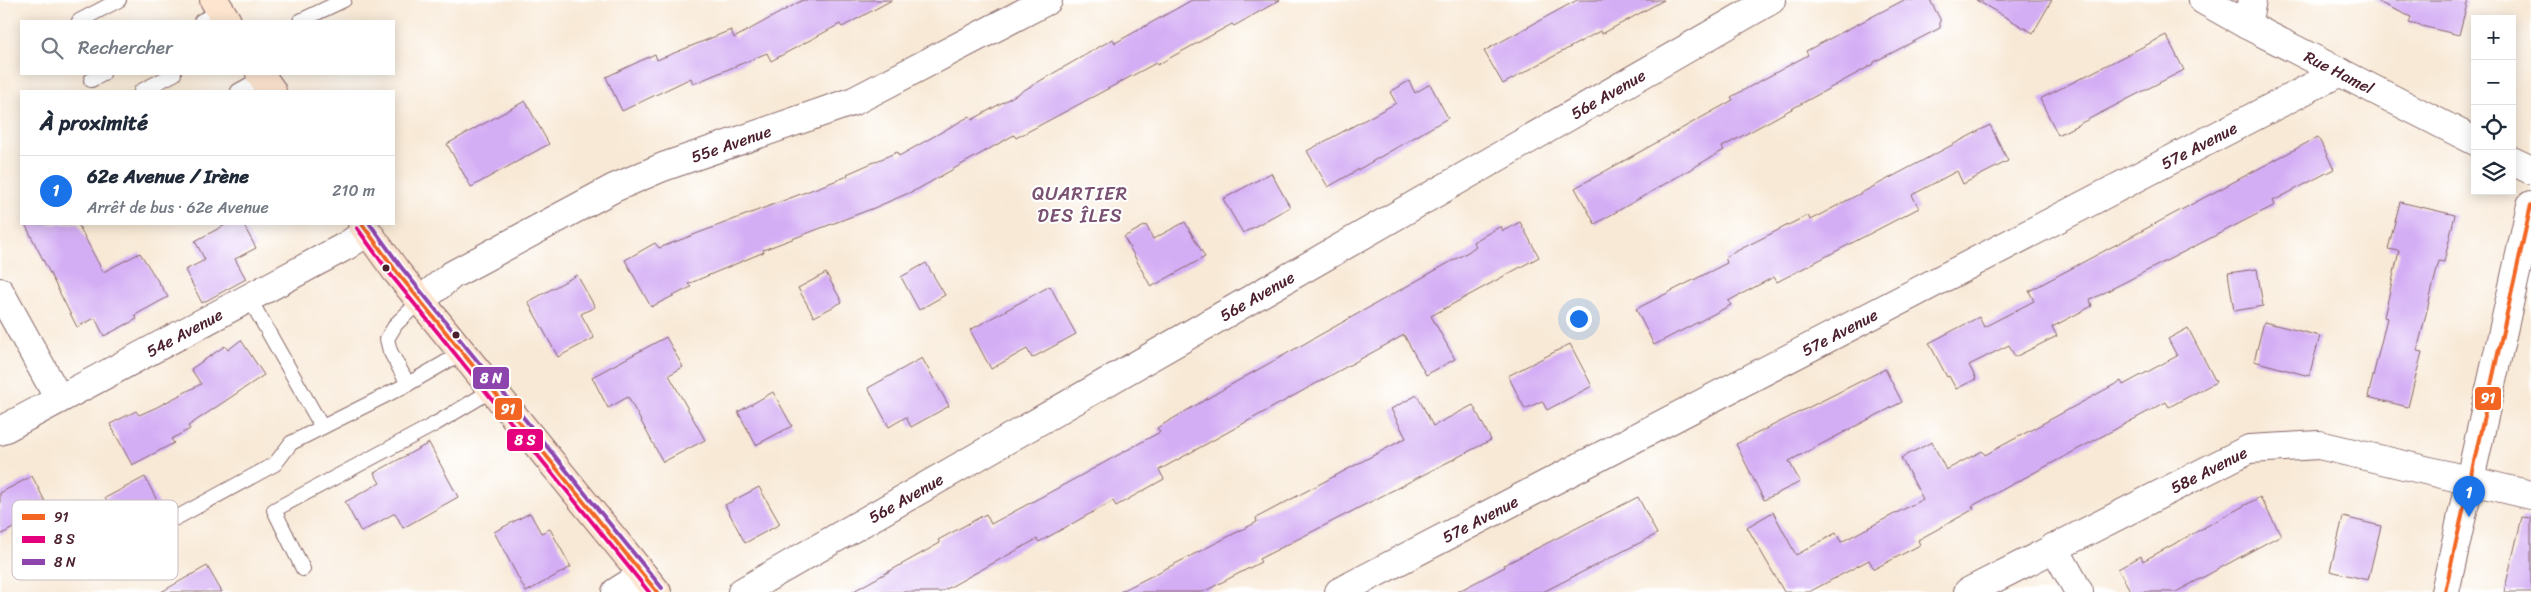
<!DOCTYPE html>
<html lang="fr">
<meta charset="utf-8">
<style>
:root{--surface:#fff;--page:#f6f6f7;--text:#1f2937;--muted:#747a83;--line:#e0e1e3;--accent:#1a73e8}
body{margin:0;font-family:Sriracha,sans-serif;background:var(--page);color:var(--text)}
.controls{position:absolute;right:15px;top:15px;display:grid;overflow:hidden;border-radius:0px;box-shadow:0 2px 12px #0003}
.controls button{width:45px;height:45px;display:grid;place-items:center;padding:0;border:0;border-bottom:1px solid var(--line);background:var(--surface);color:var(--text);font:25px sans-serif}
.you{position:absolute;left:1578px;top:318px;width:18px;height:18px;margin:-12px;border:4px solid #fff;border-radius:50%;background:#1a73e8;box-shadow:0 0 0 8px #1a73e833}
.badge{display:grid;place-items:center;width:32px;height:32px;border-radius:50%;background:var(--accent);color:#fff;font-size:16px;font-weight:700}
.pin{position:absolute;translate:-50% -41px;filter:drop-shadow(0 1px 2px #0008)}
.pin::after{content:'';position:absolute;top:26px;width:18px;height:15px;background:inherit;clip-path:polygon(0 0,100% 0,50% 100%)}
.list{margin:0;padding:0;list-style:none}
h2{display:flex;justify-content:space-between;align-items:center;height:65px;margin:0;padding:0 20px;font-size:21px}
h2 small{font-size:16px;font-weight:400;color:var(--muted)}
.list li{display:grid;grid-template-columns:32px 1fr auto;gap:15px;align-items:center;box-sizing:border-box;height:70px;padding:0 20px;border-top:1px solid var(--line)}
.list b{display:block;font-size:19px;white-space:nowrap}
.list p{margin:0;font-size:16px;white-space:nowrap;color:var(--muted)}
.list em{font-size:16px;font-style:normal;color:var(--muted)}
.icon{flex:none;width:28px;height:28px;fill:none;stroke:currentColor;stroke-width:2;stroke-linecap:round;stroke-linejoin:round}
.map{position:relative;flex:none;width:2531px;height:592px;overflow:hidden}
.search{position:absolute;background:var(--surface);box-shadow:0 2px 12px #0003;left:20px;top:20px;width:375px;height:55px;display:flex;align-items:center;gap:12px;box-sizing:border-box;padding:0 18px;border-radius:0px;color:var(--muted);font-size:19px}
.panel{position:absolute;background:var(--surface);box-shadow:0 2px 12px #0003;left:20px;top:90px;width:375px;height:135px;border-radius:0px}
.map>svg:first-child{display:block}
.building{fill:#d4aef4}
.lines{fill:none;stroke-linecap:round;stroke-linejoin:round}
.lane-casing{stroke:#876667;stroke-width:16}
.street-casing{stroke:#876667;stroke-width:30}
.secondary-casing{stroke:#876667;stroke-width:30}
.lane{stroke:#fff;stroke-width:14}
.street{stroke:#fff;stroke-width:28}
.secondary{stroke:#fde5d0;stroke-width:28}
.bus-1-casing{stroke:#fff;stroke-width:8}
.bus-2-casing{stroke:#fff;stroke-width:8}
.bus-3-casing{stroke:#fff;stroke-width:8}
.bus-1{stroke:#f26522;stroke-width:4}
.bus-2{stroke:#e5007d;stroke-width:4}
.bus-3{stroke:#8e44ad;stroke-width:4}
.bus-dot{fill:#4a1f2b;stroke:#fff;stroke-width:2}
.labels{text-anchor:middle;dominant-baseline:central;stroke-width:4;stroke-linejoin:round;paint-order:stroke}
.street-label{font-size:16px;fill:#4a1f2b;stroke:#fff}
.quarter-label{font-size:19px;letter-spacing:1px;fill:#7a5171;stroke:#fff}
.key{fill:#fff;stroke:#c9bcbf;stroke-width:1}
.key-label{font-size:14px;fill:#4a1f2b}
.line-badge{stroke:#fff;stroke-width:2}
.badge-label{font-size:14px;text-anchor:middle;font-weight:bold;fill:#fff}
</style>
<div class="map">
<svg width="2531" height="592" viewBox="0 0 2531 592">
<rect width="100%" height="100%" fill="#fff"/>
<filter id="ink" filterUnits="userSpaceOnUse"><feTurbulence type="fractalNoise" baseFrequency=".02" numOctaves="2"/><feDisplacementMap in="SourceGraphic" scale="10" xChannelSelector="R" yChannelSelector="G"/><feConvolveMatrix kernelMatrix="1 2 1 2 8 2 1 2 1" color-interpolation-filters="sRGB"/></filter>
<filter id="wash" filterUnits="userSpaceOnUse"><feTurbulence type="fractalNoise" baseFrequency=".0096" numOctaves="4" result="noise"/><feDisplacementMap in="SourceGraphic" scale="20" xChannelSelector="R" yChannelSelector="G"/><feGaussianBlur stdDeviation="1.12" result="paint"/><feColorMatrix in="noise" values="0 0 0 0 0 0 0 0 0 0 0 0 0 0 0 0 0 1.4 0 .05"/><feComposite in="paint" operator="in"/></filter>
<g filter="url(#wash)">
<rect width="100%" height="100%" fill="#f8e9d6"/>
<g id="blocks">
<g class="building">
<path d="M 803,0 L 892,0 L 842,27 L 840,24 L 771,61 L 767,53 L 693,84 L 691,78 L 622,111 L 606,77 L 655,54 L 657,60 L 731,30 L 734,38 Z"/>
<path d="M 1192,0 L 1280,0 L 1234,26 L 1232,24 L 1157,65 L 1156,63 L 1016,138 L 1014,135 L 918,189 L 874,208 L 763,250 L 764,252 L 688,284 L 691,287 L 651,307 L 625,260 L 655,243 L 659,248 L 848,176 L 847,174 L 897,152 L 899,156 L 970,116 L 972,120 L 1113,39 L 1115,43 Z"/>
<path d="M 1577,0 L 1664,0 L 1602,34 L 1600,31 L 1503,84 L 1484,51 Z"/>
<path d="M 1904,0 L 1930,0 L 1940,19 L 1940,28 L 1874,62 L 1874,64 L 1722,147 L 1724,150 L 1595,224 L 1575,188 L 1733,100 L 1731,97 L 1808,55 L 1806,51 Z"/>
<path d="M 1976,0 L 2052,0 L 2033,33 Z"/>
<path d="M 2374,0 L 2468,0 L 2459,35 L 2409,23 L 2411,17 Z"/>
<path d="M 2166,35 L 2184,70 L 2058,135 L 2040,99 Z"/>
<path d="M 1409,81 L 1415,93 L 1430,84 L 1448,118 L 1328,187 L 1307,151 L 1396,103 L 1390,92 Z"/>
<path d="M 525,101 L 549,144 L 471,187 L 447,144 Z"/>
<path d="M 1990,125 L 2008,161 L 1963,184 L 1957,171 L 1912,195 L 1919,208 L 1777,282 L 1774,277 L 1728,301 L 1731,305 L 1654,345 L 1636,309 L 1727,263 L 1725,257 L 1808,215 L 1810,220 Z"/>
<path d="M 2318,137 L 2334,169 L 2273,201 L 2275,205 L 2090,300 L 2092,306 L 2052,327 L 2057,336 L 2015,357 L 2009,345 L 1969,365 L 1976,379 L 1956,389 L 1949,376 L 1947,377 L 1929,343 L 1979,317 L 1984,327 L 2034,301 L 2029,291 Z"/>
<path d="M 1271,173 L 1290,207 L 1243,233 L 1223,199 Z"/>
<path d="M 2400,202 L 2455,215 L 2444,262 L 2439,261 L 2417,351 L 2422,352 L 2408,407 L 2368,397 L 2387,318 L 2384,317 L 2399,251 L 2388,249 Z"/>
<path d="M 1185,222 L 1205,257 L 1151,287 L 1124,237 L 1146,225 L 1153,239 Z"/>
<path d="M 1520,222 L 1539,257 L 1431,316 L 1455,359 L 1426,375 L 1404,335 L 1159,470 L 1164,479 L 1116,506 L 1113,501 L 1039,542 L 1037,539 L 941,592 L 852,592 L 940,543 L 938,540 L 986,514 L 991,524 L 1069,482 L 1160,432 L 1157,428 L 1227,387 L 1468,252 L 1476,246 L 1473,242 L 1501,226 L 1503,231 Z"/>
<path d="M 25,224 L 78,224 L 103,272 L 140,253 L 168,297 L 135,315 L 137,319 L 104,336 L 95,318 L 77,327 Z"/>
<path d="M 227,224 L 243,224 L 256,248 L 235,259 L 246,279 L 202,303 L 185,270 L 205,260 L 195,241 Z"/>
<path d="M 926,263 L 945,295 L 919,310 L 901,277 Z"/>
<path d="M 2257,269 L 2263,306 L 2234,311 L 2228,273 Z"/>
<path d="M 826,273 L 842,302 L 814,317 L 798,288 Z"/>
<path d="M 577,275 L 595,307 L 581,314 L 594,338 L 558,357 L 528,302 Z"/>
<path d="M 1050,286 L 1076,334 L 1032,358 L 1027,349 L 991,369 L 970,330 Z"/>
<path d="M 2264,322 L 2320,336 L 2309,376 L 2254,361 Z"/>
<path d="M 2188,328 L 2216,382 L 2169,407 L 2166,402 L 1972,506 L 1974,509 L 1918,540 L 1920,545 L 1874,569 L 1869,560 L 1809,592 L 1784,592 L 1747,527 L 1773,512 L 1796,555 L 1836,533 L 1841,542 L 1923,499 L 1901,458 L 1932,442 L 1946,470 L 1982,451 L 1985,455 L 2121,381 L 2123,385 L 2177,356 L 2168,339 Z"/>
<path d="M 666,337 L 683,367 L 669,375 L 705,440 L 663,462 L 628,397 L 608,408 L 592,377 Z"/>
<path d="M 241,340 L 264,375 L 188,426 L 190,429 L 171,439 L 174,443 L 132,465 L 110,424 L 136,411 L 139,415 L 155,408 L 201,384 L 191,369 L 225,346 L 228,350 Z"/>
<path d="M 1570,344 L 1592,386 L 1547,410 L 1542,401 L 1525,409 L 1508,376 Z"/>
<path d="M 922,358 L 949,406 L 911,427 L 906,417 L 889,427 L 868,388 Z"/>
<path d="M 1885,369 L 1902,402 L 1789,461 L 1800,482 L 1764,500 L 1736,444 Z"/>
<path d="M 773,392 L 792,426 L 756,445 L 738,412 Z"/>
<path d="M 1417,395 L 1433,426 L 1473,405 L 1491,440 L 1259,559 L 1261,562 L 1203,592 L 1120,592 L 1257,522 L 1256,518 L 1406,438 L 1391,409 Z"/>
<path d="M 429,443 L 458,497 L 403,528 L 395,513 L 361,532 L 345,502 L 380,483 L 374,473 Z"/>
<path d="M 32,476 L 49,509 L 0,535 L 0,493 Z"/>
<path d="M 145,477 L 169,524 L 130,545 L 105,498 Z"/>
<path d="M 759,487 L 780,524 L 745,543 L 725,505 Z"/>
<path d="M 1638,497 L 1657,534 L 1543,592 L 1457,592 L 1505,567 L 1504,565 Z"/>
<path d="M 2260,497 L 2281,535 L 2176,592 L 2131,592 L 2118,569 L 2141,556 L 2143,561 Z"/>
<path d="M 530,513 L 541,533 L 550,529 L 571,567 L 526,592 L 494,532 Z"/>
<path d="M 2343,517 L 2381,526 L 2368,580 L 2330,571 Z"/>
<path d="M 2522,517 L 2531,518 L 2531,592 L 2504,592 Z"/>
<path d="M 207,566 L 222,592 L 161,592 Z"/>
</g>
</g>
</g>
<g filter="url(#ink)">
<use href="#blocks" fill-opacity="0" stroke="#876667" stroke-width="1"/>
<g class="lines">
<g class="lane-casing">
<g id="lane">
<path d="M 79,21 L 119,0"/>
<path d="M 201,21 L 221,11"/>
<path d="M 300,21 L 344,0"/>
<path d="M 91,80 L 103,74"/>
<path d="M 141,91 L 174,74"/>
<path d="M 238,91 L 263,77"/>
<path d="M 249,298 L 322,427"/>
<path d="M 421,300 L 396,324 L 387,339 L 390,351 L 408,384 L 453,358 L 462,349"/>
<path d="M 176,518 L 275,464 L 291,443 L 408,384"/>
<path d="M 303,569 L 274,510 L 435,424 L 494,389"/>
</g>
</g>
<g class="street-casing">
<g id="street">
<path id="s1" d="M 2203,0 L 2247,25 L 2475,141"/>
<path d="M 2247,25 L 2252,0"/>
<path d="M 2512,161 L 2531,170"/>
<path d="M 0,292 L 59,399"/>
<path id="s2" d="M 421,300 L 452,275 L 614,188 L 663,167 L 854,101 L 1048,0"/>
<path id="s3" d="M 0,431 L 346,246 L 367,232"/>
<path d="M 2054,547 L 2079,592"/>
<path d="M 616,592 L 643,575"/>
<path id="s4" d="M 742,592 L 1771,0"/>
<path id="s5" d="M 1339,592 L 2340,72"/>
<path id="s6" d="M 1968,592 L 2249,449 L 2319,445 L 2531,495"/>
<path d="M 2445,592 L 2531,205"/>
</g>
</g>
<g class="secondary-casing">
<g id="secondary">
<path d="M 214,0 L 227,21"/>
<path d="M 260,74 L 272,91"/>
<path d="M 362,224 L 396,271 L 657,592"/>
</g>
</g>
<use href="#lane" class="lane"/>
<use href="#street" class="street"/>
<use href="#secondary" class="secondary"/>
<g class="bus-1-casing">
<g id="bus-1">
<path d="M 362,224 L 396,271 L 657,592"/>
<path d="M 2445,592 L 2531,205"/>
</g>
</g>
<g class="bus-2-casing">
<path id="bus-2" d="M 357,228 L 391,275 L 649,592"/>
</g>
<g class="bus-3-casing">
<path id="bus-3" d="M 370,224 L 401,267 L 662,588"/>
</g>
<use href="#bus-1" class="bus-1"/>
<use href="#bus-2" class="bus-2"/>
<use href="#bus-3" class="bus-3"/>
</g>
</g>
<g class="bus-dot">
<circle cx="386" cy="268" r="4.5"/>
<circle cx="456" cy="335" r="4.5"/>
</g>
<g class="labels">
<g class="street-label">
<text stroke="none"><textPath href="#s1" startOffset="154">Rue Hamel</textPath></text>
<text stroke="none"><textPath href="#s4" startOffset="999">56e Avenue</textPath></text>
<text stroke="none"><textPath href="#s2" startOffset="349">55e Avenue</textPath></text>
<text stroke="none"><textPath href="#s5" startOffset="969">57e Avenue</textPath></text>
<text stroke="none"><textPath href="#s4" startOffset="594">56e Avenue</textPath></text>
<text stroke="none"><textPath href="#s5" startOffset="564">57e Avenue</textPath></text>
<text stroke="none"><textPath href="#s3" startOffset="209">54e Avenue</textPath></text>
<text stroke="none"><textPath href="#s6" startOffset="270">58e Avenue</textPath></text>
<text stroke="none"><textPath href="#s4" startOffset="189">56e Avenue</textPath></text>
<text stroke="none"><textPath href="#s5" startOffset="159">57e Avenue</textPath></text>
</g>
<g class="quarter-label">
<text x="1080" y="193">QUARTIER<tspan x="1080" dy="22">DES ÎLES</tspan></text>
</g>
</g>
<rect x="12" y="500" width="166" height="80" rx="8" class="key"/>
<rect x="22" y="514" width="23" height="6" fill="#f26522"/>
<rect x="22" y="536" width="23" height="7" fill="#e5007d"/>
<rect x="22" y="559" width="23" height="6" fill="#8e44ad"/>
<g class="key-label">
<text x="54" y="522">91</text>
<text x="54" y="544">8 S</text>
<text x="54" y="567">8 N</text>
</g>
<g class="line-badge">
<rect x="472" y="366" width="38" height="24" rx="5" fill="#8e44ad"/>
<rect x="2474" y="386" width="28" height="25" rx="5" fill="#f26522"/>
<rect x="494" y="397" width="29" height="24" rx="5" fill="#f26522"/>
<rect x="506" y="428" width="38" height="24" rx="5" fill="#e5007d"/>
</g>
<g class="badge-label">
<text x="491" y="383">8 N</text>
<text x="2488" y="403">91</text>
<text x="508" y="414">91</text>
<text x="525" y="445">8 S</text>
</g>
</svg>
<div class="controls">
<button>+</button>
<button>−</button>
<button><svg class="icon" aria-label="locate" viewBox="0 0 24 24"><circle cx="12" cy="12" r="6"/><path d="M12 2v4M12 18v4M2 12h4M18 12h4"/></svg></button>
<button><svg class="icon" aria-label="layers" viewBox="0 0 24 24"><path d="M12 4l9 5-9 5-9-5zM3 14l9 5 9-5"/></svg></button>
</div>
<div class="you"></div>
<div class="pin badge" style="left:2469px;top:517px">1</div>
<div class="search"><svg class="icon" aria-label="search" viewBox="0 0 24 24"><circle cx="10" cy="10" r="6"/><path d="M15 15l6 6"/></svg>Rechercher</div>
<section class="panel">
<h2>À proximité<small></small></h2>
<ul class="list">
<li><span class="badge">1</span><div><b>62e Avenue / Irène</b><p>Arrêt de bus · 62e Avenue</p></div><em>210 m</em></li>
</ul>
</section>
</div>
